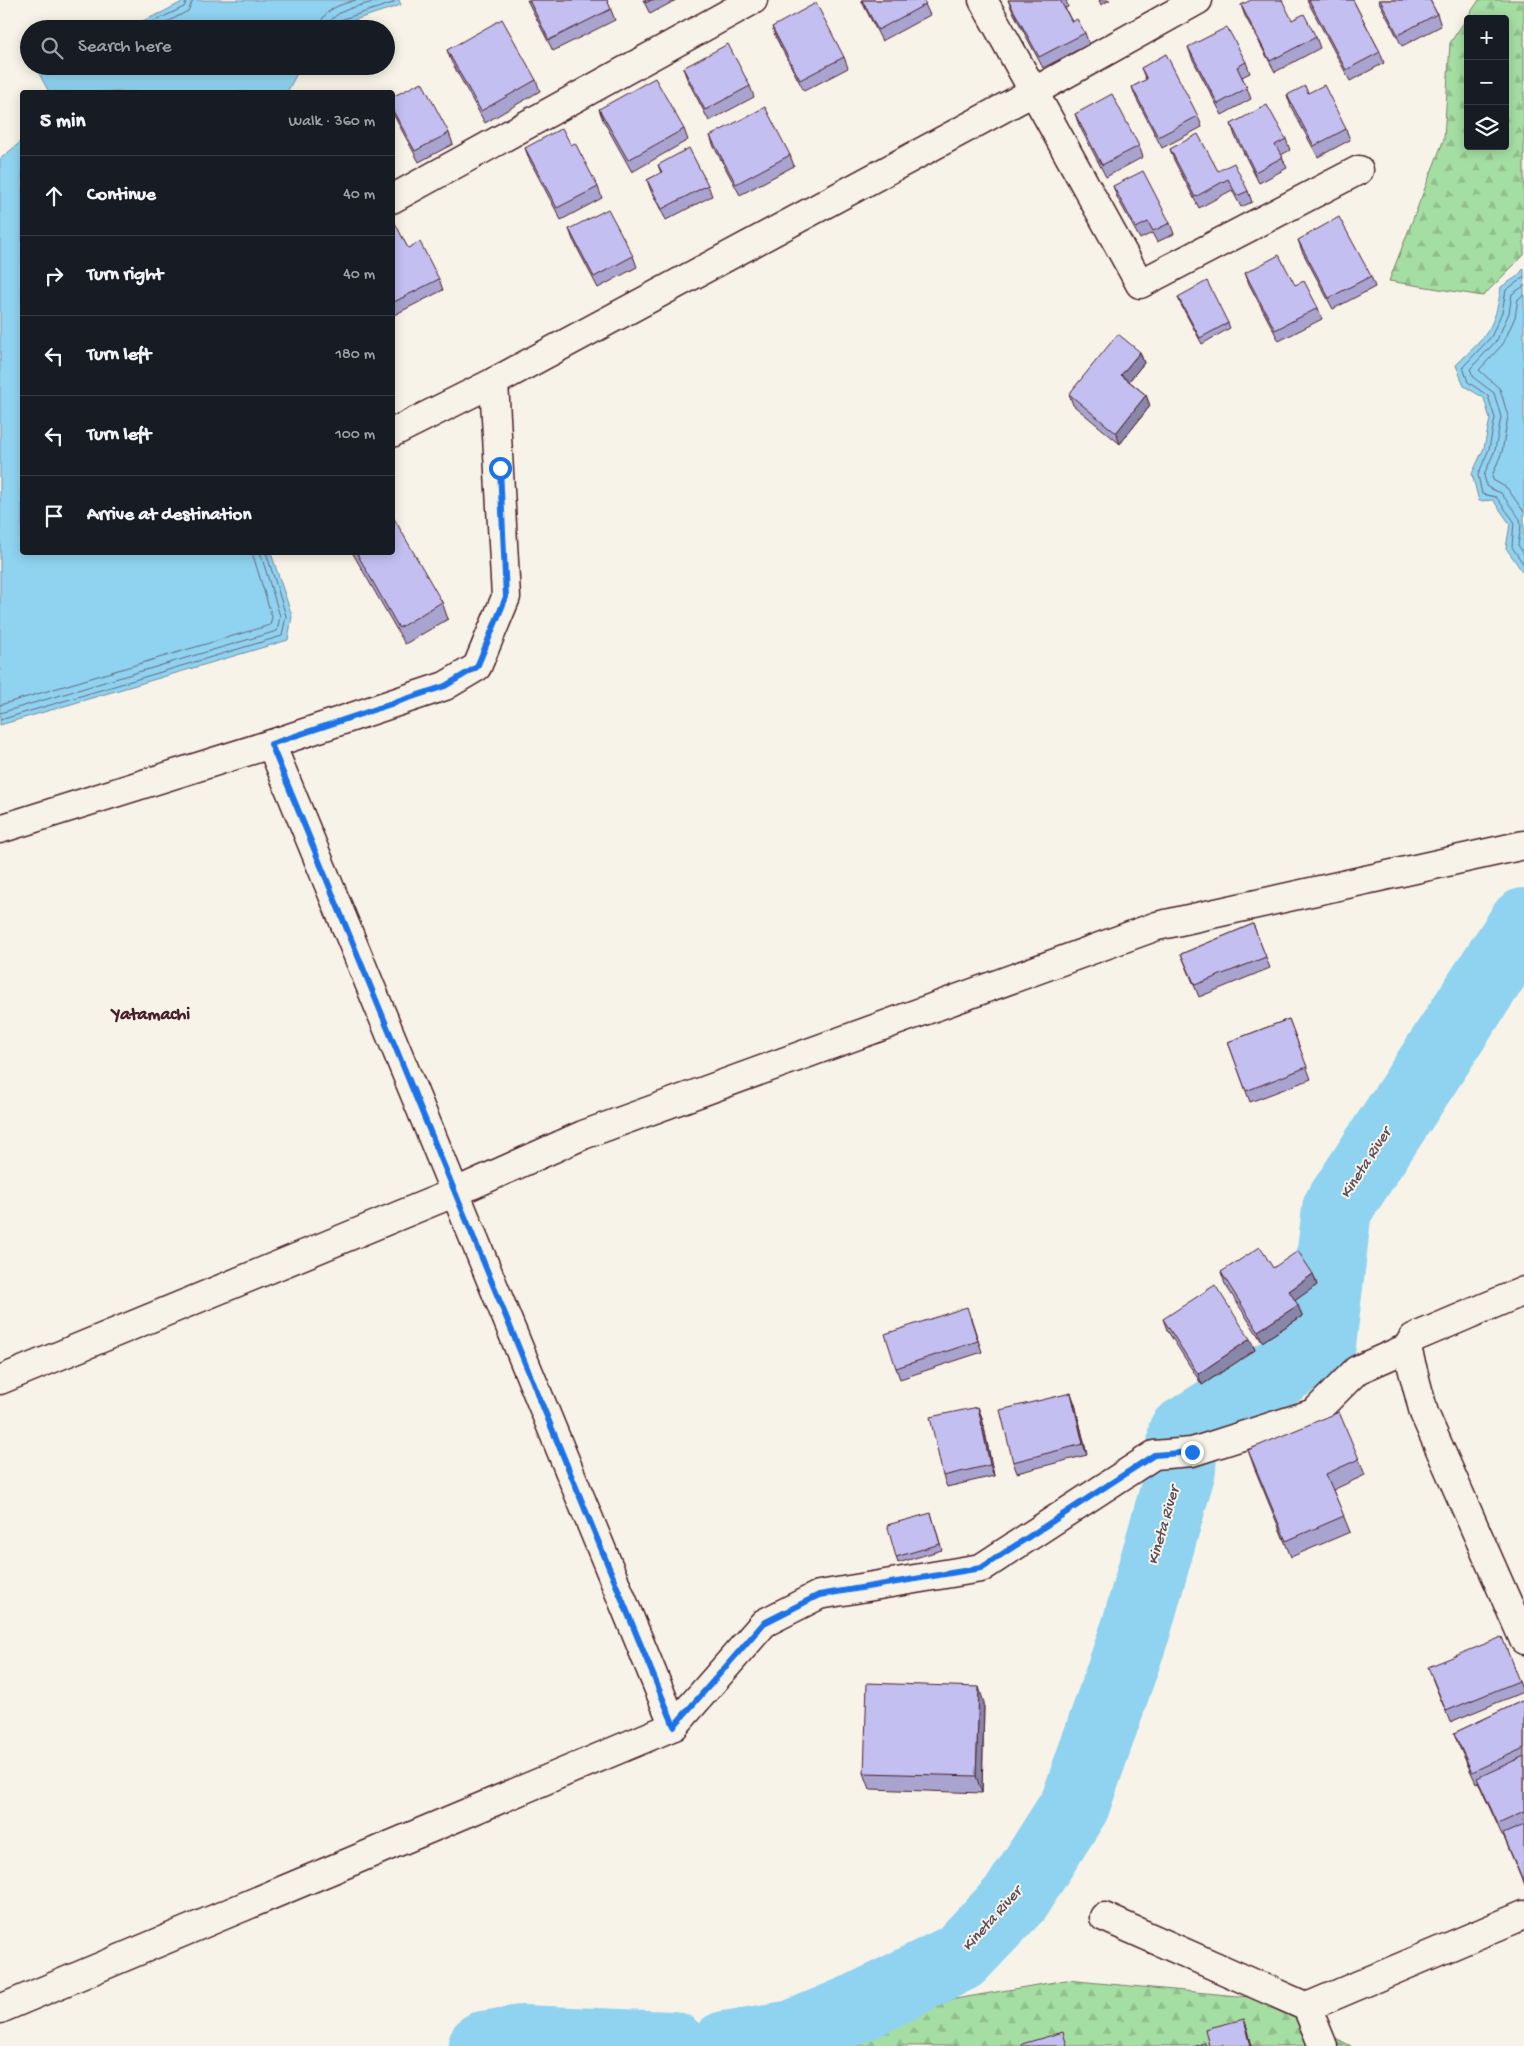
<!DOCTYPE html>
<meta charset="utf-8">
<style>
:root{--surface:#171b24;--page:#20242c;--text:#f1f3f6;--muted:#9ea1a6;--line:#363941}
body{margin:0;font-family:"Gochi Hand",sans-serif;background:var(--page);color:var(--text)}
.controls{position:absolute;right:15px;top:15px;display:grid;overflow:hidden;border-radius:5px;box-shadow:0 2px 12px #0003}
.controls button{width:45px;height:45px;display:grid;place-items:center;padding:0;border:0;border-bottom:1px solid var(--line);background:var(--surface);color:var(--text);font:25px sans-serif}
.stop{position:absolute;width:15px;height:15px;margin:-11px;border:4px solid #1a73e8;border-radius:50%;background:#fff}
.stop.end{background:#1a73e8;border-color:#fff;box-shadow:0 1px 5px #0008}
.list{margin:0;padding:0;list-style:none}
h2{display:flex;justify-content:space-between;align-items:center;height:65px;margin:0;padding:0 20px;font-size:21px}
h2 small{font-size:16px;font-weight:400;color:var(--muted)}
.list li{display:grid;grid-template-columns:32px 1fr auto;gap:15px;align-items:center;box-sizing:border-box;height:80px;padding:0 20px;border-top:1px solid var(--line)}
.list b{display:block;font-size:19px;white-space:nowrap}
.list em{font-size:16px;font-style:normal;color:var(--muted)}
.icon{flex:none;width:28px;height:28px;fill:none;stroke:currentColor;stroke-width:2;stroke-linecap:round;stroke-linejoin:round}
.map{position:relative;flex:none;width:1524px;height:2046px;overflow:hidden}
.search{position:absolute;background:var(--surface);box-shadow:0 2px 12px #0003;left:20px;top:20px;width:375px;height:55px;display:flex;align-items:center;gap:12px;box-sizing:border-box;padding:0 18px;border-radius:28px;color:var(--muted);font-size:19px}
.panel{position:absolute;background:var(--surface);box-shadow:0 2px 12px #0003;left:20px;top:90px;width:375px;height:465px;border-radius:5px}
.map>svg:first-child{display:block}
.forest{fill:url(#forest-firs);stroke:#787e67;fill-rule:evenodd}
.water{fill:#8fd3f0;stroke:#738ba1}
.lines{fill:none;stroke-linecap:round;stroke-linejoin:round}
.shore{stroke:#66677a;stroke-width:1}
.river{stroke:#8fd3f0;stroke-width:70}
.minor-casing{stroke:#4a1f2b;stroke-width:31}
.minor{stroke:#f7f3e8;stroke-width:28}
.wall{fill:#a8a4cf;stroke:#4a1f2b}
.shaded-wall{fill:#8886a9;stroke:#4a1f2b}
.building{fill:#c3bff1;stroke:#4a1f2b}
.route{stroke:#1a73e8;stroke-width:6}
.labels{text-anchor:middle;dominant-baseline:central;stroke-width:4;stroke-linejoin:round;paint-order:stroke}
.water-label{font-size:16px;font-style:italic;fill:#5b4c5c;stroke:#f7f3e8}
.quarter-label{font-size:18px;font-weight:bold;fill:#4a1f2b;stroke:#f7f3e8}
</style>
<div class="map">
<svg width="1524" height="2046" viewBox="0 0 1524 2046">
<defs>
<pattern id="forest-firs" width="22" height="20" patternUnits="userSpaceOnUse" patternTransform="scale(1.25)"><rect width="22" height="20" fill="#a5dea3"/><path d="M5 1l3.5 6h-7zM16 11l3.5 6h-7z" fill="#90be8c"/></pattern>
</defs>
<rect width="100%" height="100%" fill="#f7f3e8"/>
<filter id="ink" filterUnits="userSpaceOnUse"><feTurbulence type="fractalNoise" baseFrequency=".02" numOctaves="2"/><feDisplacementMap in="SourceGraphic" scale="10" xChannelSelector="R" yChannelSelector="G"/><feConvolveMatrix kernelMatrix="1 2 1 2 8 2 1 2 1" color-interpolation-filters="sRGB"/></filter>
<g filter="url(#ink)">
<g class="forest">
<path d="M 1479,0 L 1524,0 L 1524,255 L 1483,296 L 1389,281 L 1444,139 L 1450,43 ZM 1468,19 L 1505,19 L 1505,146 L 1468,146 Z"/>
<path d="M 1066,1980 L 1260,1998 L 1351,2046 L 766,2046 L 839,2019 Z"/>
</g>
<g class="water">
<path d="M 186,0 L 399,0 L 401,5 L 342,24 L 337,29 L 124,29 L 161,13 Z"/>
<path d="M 35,66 L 301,66 L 287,92 L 49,92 Z"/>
<path d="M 22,141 L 22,552 L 271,553 L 292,616 L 288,640 L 0,725 L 0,159 Z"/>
<path d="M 1524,268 L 1524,574 L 1506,548 L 1510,524 L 1493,500 L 1479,501 L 1472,474 L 1484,448 L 1490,419 L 1484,398 L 1464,386 L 1456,365 C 1486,336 1495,330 1501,287 L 1518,276 Z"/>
</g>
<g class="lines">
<g class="shore">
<path d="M 138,29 L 184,7 L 187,0"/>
<path d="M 154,29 L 188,11 L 193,0"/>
<path d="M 320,29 C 321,9 340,5 356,0"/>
<path d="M 328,29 C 329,9 365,5 381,0"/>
<path d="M 334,29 L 340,20 L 393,3 L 395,0"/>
<path d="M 1524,277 L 1506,290 L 1502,312 L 1491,337 L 1463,367 L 1468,382 L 1488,396 L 1495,418 L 1489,449 L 1478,475 L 1482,494 L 1496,497 L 1514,521 L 1512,547 L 1524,565"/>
<path d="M 1524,286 L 1512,294 L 1509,313 L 1497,340 L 1470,369 L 1474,378 L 1494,393 L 1501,417 L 1495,450 L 1484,475 L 1487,487 L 1501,493 L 1520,519 L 1521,526 L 1518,545 L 1524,554"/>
<path d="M 1524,295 L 1518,299 L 1515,317 L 1503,344 L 1479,370 L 1500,389 L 1508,416 L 1502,452 L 1492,476 L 1493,480 L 1507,488 L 1524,512"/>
<path d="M 0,705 L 270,625 L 272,617 L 252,552"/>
<path d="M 0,713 L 277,631 L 280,616 L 260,552"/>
<path d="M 0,720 L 282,636 L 286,616 L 266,552"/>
</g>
<g class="river">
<path d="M 483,2046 L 521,2040 L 672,2046"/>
<path d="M 725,2046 L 793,2035 L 860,2007 L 960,1957 L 1016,1898 L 1075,1805 L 1136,1629 L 1181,1469 L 1183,1433 L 1321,1345 L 1337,1209 L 1524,923"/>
</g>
<g class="minor-casing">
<g id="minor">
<path d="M 983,0 L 1140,284 L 1359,170"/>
<path d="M 392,199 L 753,0"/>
<path d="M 392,433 L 494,382 L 1035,91 L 1198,0"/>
<path d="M 271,744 L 674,1726"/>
<path d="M 0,829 L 271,744 L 445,686 L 477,667 L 506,597 L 494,382"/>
<path d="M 1407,1348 L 1424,1413 L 1524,1640"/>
<path d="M 0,1380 L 456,1192 L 583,1135 L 1157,926 L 1524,845"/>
<path d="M 1104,1917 L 1307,2007"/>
<path d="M 0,2009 L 674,1726 L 764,1623 L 819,1595 L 981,1568 L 1154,1455 L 1192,1452 L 1314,1413 L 1357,1370 L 1407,1348 L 1413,1338 L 1524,1291"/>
<path d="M 1323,2046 L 1307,2007 L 1524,1915"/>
</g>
</g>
<use href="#minor" class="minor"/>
</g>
<g class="wall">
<path d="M 527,0 L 607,0 L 615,20 L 553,51 Z"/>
<path d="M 643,0 L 676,0 L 650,14 Z"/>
<path d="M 861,0 L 923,0 L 930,15 L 882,41 Z"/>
<path d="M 1008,0 L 1066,0 L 1068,7 L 1065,8 L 1072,22 L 1085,33 L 1089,44 L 1043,68 L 1012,10 Z"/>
<path d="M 1099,0 L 1110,0 L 1101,5 Z"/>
<path d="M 1307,0 L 1353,0 L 1380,52 L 1384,63 L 1350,81 Z"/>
<path d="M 1378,0 L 1430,0 L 1437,14 L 1441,26 L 1402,46 Z"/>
<path d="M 1241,5 L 1292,20 L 1316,37 L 1320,48 L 1275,72 L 1245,16 Z"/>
<path d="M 772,27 L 844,57 L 848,68 L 804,91 L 776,38 Z"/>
<path d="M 1188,47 L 1246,62 L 1250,73 L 1242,77 L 1247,88 L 1251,99 L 1222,115 L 1192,58 Z"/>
<path d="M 447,50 L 536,80 L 540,91 L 485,123 L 451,61 Z"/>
<path d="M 683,68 L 750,86 L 754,97 L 709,121 L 687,79 Z"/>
<path d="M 1141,68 L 1198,116 L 1202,127 L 1162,148 L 1136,98 L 1132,87 L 1146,80 Z"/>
<path d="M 1308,93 L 1346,129 L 1350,140 L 1318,157 L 1291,107 L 1287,95 Z"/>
<path d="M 392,97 L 449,133 L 453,144 L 419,162 L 392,112 Z"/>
<path d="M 599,109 L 684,129 L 688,140 L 632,172 L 603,120 Z"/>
<path d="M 1075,114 L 1139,146 L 1143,157 L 1106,177 L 1079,125 Z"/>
<path d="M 1231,124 L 1286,139 L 1290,150 L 1281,155 L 1287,168 L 1259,183 L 1235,136 Z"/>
<path d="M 710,136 L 790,155 L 794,166 L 740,195 L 714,147 Z"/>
<path d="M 571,145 L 598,187 L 602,198 L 561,220 L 529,159 L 525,148 Z"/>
<path d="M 1170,149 L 1218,171 L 1248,191 L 1252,202 L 1241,207 L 1232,190 L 1199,208 L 1174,160 Z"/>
<path d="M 658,165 L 708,185 L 712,196 L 666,220 L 651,191 L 647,180 L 661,173 Z"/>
<path d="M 1113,186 L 1170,223 L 1174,234 L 1157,242 L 1152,233 L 1140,239 L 1117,197 Z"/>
<path d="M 392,222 L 408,248 L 439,279 L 443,290 L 392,316 Z"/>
<path d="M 569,229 L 633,256 L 637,267 L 598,288 L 573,240 Z"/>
<path d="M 1298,240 L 1371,276 L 1375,287 L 1333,309 L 1302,251 Z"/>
<path d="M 1245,273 L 1295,285 L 1318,308 L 1322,319 L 1279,341 L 1249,284 Z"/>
<path d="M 1178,297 L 1228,323 L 1230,328 L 1202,344 L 1180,303 Z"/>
<path d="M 1140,352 L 1144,363 L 1129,381 L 1146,395 L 1150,406 L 1120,444 L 1073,405 L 1069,394 Z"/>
<path d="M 352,552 L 392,552 L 442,602 L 448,619 L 405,644 Z"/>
<path d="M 1253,924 L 1270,968 L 1199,997 L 1181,954 Z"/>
<path d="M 1289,1019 L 1311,1079 L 1250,1102 L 1228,1042 Z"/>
<path d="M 1273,1268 L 1313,1274 L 1317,1285 L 1295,1300 L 1302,1316 L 1262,1342 L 1225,1284 L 1221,1272 Z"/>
<path d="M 971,1318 L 982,1352 L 900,1379 L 896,1368 Z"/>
<path d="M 1163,1319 L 1250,1339 L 1255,1350 L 1202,1385 L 1167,1330 Z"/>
<path d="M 1075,1404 L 1087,1455 L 1017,1473 L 1013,1462 Z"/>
<path d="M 978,1407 L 982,1418 L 994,1476 L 947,1487 L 943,1476 Z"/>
<path d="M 1248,1450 L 1359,1459 L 1365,1475 L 1333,1490 L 1350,1532 L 1291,1557 L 1254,1467 Z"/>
<path d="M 931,1513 L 942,1550 L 898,1563 L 896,1557 Z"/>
<path d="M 1432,1678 L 1519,1681 L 1523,1692 L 1450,1722 Z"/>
<path d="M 1524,1700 L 1524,1885 L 1503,1835 L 1502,1835 L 1478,1782 L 1476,1783 L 1458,1744 L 1454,1733 Z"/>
<path d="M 984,1703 L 982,1793 L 870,1789 L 864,1773 Z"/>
</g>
<g class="shaded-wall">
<path d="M 1140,352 L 1144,363 L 1125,386 L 1121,375 Z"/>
<path d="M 1146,395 L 1150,406 L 1120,444 L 1116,433 Z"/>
<path d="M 1313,1274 L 1317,1285 L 1293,1302 L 1289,1291 Z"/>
<path d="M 1298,1305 L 1302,1316 L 1262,1342 L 1258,1331 Z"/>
<path d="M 1250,1339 L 1255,1350 L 1202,1385 L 1198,1374 Z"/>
<path d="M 1071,1393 L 1075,1404 L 1087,1455 L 1083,1444 Z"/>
<path d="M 978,1407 L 982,1418 L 994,1476 L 990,1465 Z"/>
<path d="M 979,1687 L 984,1703 L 982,1793 L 976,1776 Z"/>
<path d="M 1244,2019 L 1248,2030 L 1252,2046 L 1251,2046 Z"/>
</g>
<g class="building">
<path d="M 529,0 L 607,0 L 611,9 L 549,40 Z"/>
<path d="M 645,0 L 651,0 L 646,3 Z"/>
<path d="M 862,0 L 923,0 L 926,4 L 878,30 Z"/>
<path d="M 1008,0 L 1060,0 L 1072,22 L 1077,19 L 1085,33 L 1039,57 Z"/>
<path d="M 1251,0 L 1282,0 L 1292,20 L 1304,14 L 1316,37 L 1270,61 L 1241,5 Z"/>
<path d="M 1309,0 L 1353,0 L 1380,52 L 1346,70 Z"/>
<path d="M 1380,0 L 1430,0 L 1437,14 L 1398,35 Z"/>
<path d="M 816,3 L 844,57 L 800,80 L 772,27 Z"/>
<path d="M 502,19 L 536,80 L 481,111 L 447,50 Z"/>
<path d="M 1227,27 L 1246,62 L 1237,67 L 1247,88 L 1218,104 L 1188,47 Z"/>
<path d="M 728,44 L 750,86 L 705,110 L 683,68 Z"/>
<path d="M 1166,54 L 1198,116 L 1158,137 L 1132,87 L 1147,79 L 1141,68 Z"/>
<path d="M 655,78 L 684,129 L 628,160 L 599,109 Z"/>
<path d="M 422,82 L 449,133 L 415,151 L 392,109 L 392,97 Z"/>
<path d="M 1324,85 L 1346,129 L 1314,146 L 1287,95 L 1305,86 L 1308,93 Z"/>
<path d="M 1112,94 L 1139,146 L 1102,165 L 1075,114 Z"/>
<path d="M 1267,105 L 1286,139 L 1275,145 L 1283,157 L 1255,172 L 1231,124 Z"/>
<path d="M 765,107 L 790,155 L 736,184 L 710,136 Z"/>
<path d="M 562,128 L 571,145 L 575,143 L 598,187 L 557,208 L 525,148 Z"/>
<path d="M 1198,134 L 1218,171 L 1234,163 L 1248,191 L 1237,196 L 1228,179 L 1195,197 L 1170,149 Z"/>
<path d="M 689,148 L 708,185 L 662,209 L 647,180 L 662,172 L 658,165 Z"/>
<path d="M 1143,171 L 1170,223 L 1153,231 L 1148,222 L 1136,228 L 1113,186 Z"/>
<path d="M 608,209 L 633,256 L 594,277 L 569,229 Z"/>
<path d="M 1339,217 L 1371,276 L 1329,298 L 1298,240 Z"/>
<path d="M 394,221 L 408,248 L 420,242 L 439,279 L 392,303 L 392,222 Z"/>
<path d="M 1279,255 L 1295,285 L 1304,281 L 1318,308 L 1275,330 L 1245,273 Z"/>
<path d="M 1207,281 L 1228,323 L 1200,338 L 1178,297 Z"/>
<path d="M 1118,334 L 1140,352 L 1121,375 L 1146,395 L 1116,433 L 1069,394 Z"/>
<path d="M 392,515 L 442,602 L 399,628 L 356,552 L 392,552 Z"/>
<path d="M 1253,924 L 1266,957 L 1195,985 L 1181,954 Z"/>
<path d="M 1289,1019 L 1307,1067 L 1246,1091 L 1228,1042 Z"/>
<path d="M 1260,1247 L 1273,1268 L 1298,1251 L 1313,1274 L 1289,1291 L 1298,1305 L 1258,1331 L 1221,1272 Z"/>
<path d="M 1215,1285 L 1250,1339 L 1198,1374 L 1163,1319 Z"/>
<path d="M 967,1307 L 978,1341 L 896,1368 L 885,1334 Z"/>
<path d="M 1071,1393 L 1083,1444 L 1013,1462 L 1000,1410 Z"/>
<path d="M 978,1407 L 990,1465 L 943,1476 L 930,1417 Z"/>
<path d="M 1339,1412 L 1359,1459 L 1326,1474 L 1344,1516 L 1286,1541 L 1248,1450 Z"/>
<path d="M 931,1513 L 940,1544 L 896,1557 L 887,1525 Z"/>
<path d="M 1502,1637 L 1519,1681 L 1446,1711 L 1428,1667 Z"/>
<path d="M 867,1683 L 979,1687 L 976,1776 L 864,1773 Z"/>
<path d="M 1524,1700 L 1524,1748 L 1472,1772 L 1454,1733 Z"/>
<path d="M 1524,1756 L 1524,1812 L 1498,1824 L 1477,1778 Z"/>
<path d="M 1524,1825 L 1524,1878 L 1522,1879 L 1503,1834 Z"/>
<path d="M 1244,2019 L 1251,2046 L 1209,2046 L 1205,2029 Z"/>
<path d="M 1063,2032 L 1067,2046 L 1023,2046 L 1022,2044 Z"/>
<path d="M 1205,2043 L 1206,2046 L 1196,2046 Z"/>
</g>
</g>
<g class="lines" filter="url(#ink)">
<path class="route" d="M 500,468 L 506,597 L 477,667 L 445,686 L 271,744 L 674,1726 L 764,1623 L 819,1595 L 981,1568 L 1154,1455 L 1192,1452"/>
</g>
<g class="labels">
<g class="water-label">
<text transform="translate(1367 1164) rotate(-57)">Kineta River</text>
<text transform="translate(1165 1526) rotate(-74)">Kineta River</text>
<text transform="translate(993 1920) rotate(-48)">Kineta River</text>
</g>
<g class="quarter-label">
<text x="151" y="1015">Yatamachi</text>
</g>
</g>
</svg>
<div class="controls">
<button>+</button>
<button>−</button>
<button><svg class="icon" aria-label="layers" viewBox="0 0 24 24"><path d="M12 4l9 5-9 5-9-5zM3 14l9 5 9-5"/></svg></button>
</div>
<div class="stop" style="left:500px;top:468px"></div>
<div class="stop end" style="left:1192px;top:1452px"></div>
<div class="search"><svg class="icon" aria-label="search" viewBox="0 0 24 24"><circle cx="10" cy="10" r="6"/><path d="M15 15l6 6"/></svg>Search here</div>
<section class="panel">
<h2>5 min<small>Walk · 360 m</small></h2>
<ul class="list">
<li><svg class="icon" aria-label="ahead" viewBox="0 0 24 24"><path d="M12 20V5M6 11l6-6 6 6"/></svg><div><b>Continue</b></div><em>40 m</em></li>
<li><svg class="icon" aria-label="right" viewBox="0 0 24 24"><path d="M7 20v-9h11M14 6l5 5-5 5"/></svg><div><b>Turn right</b></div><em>40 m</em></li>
<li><svg class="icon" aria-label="left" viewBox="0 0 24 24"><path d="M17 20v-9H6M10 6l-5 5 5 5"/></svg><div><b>Turn left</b></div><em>180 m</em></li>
<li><svg class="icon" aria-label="left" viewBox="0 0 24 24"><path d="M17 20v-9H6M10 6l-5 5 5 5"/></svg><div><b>Turn left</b></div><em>100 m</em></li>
<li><svg class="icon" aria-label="arrive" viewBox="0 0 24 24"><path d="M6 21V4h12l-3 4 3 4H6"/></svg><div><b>Arrive at destination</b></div></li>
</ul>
</section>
</div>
